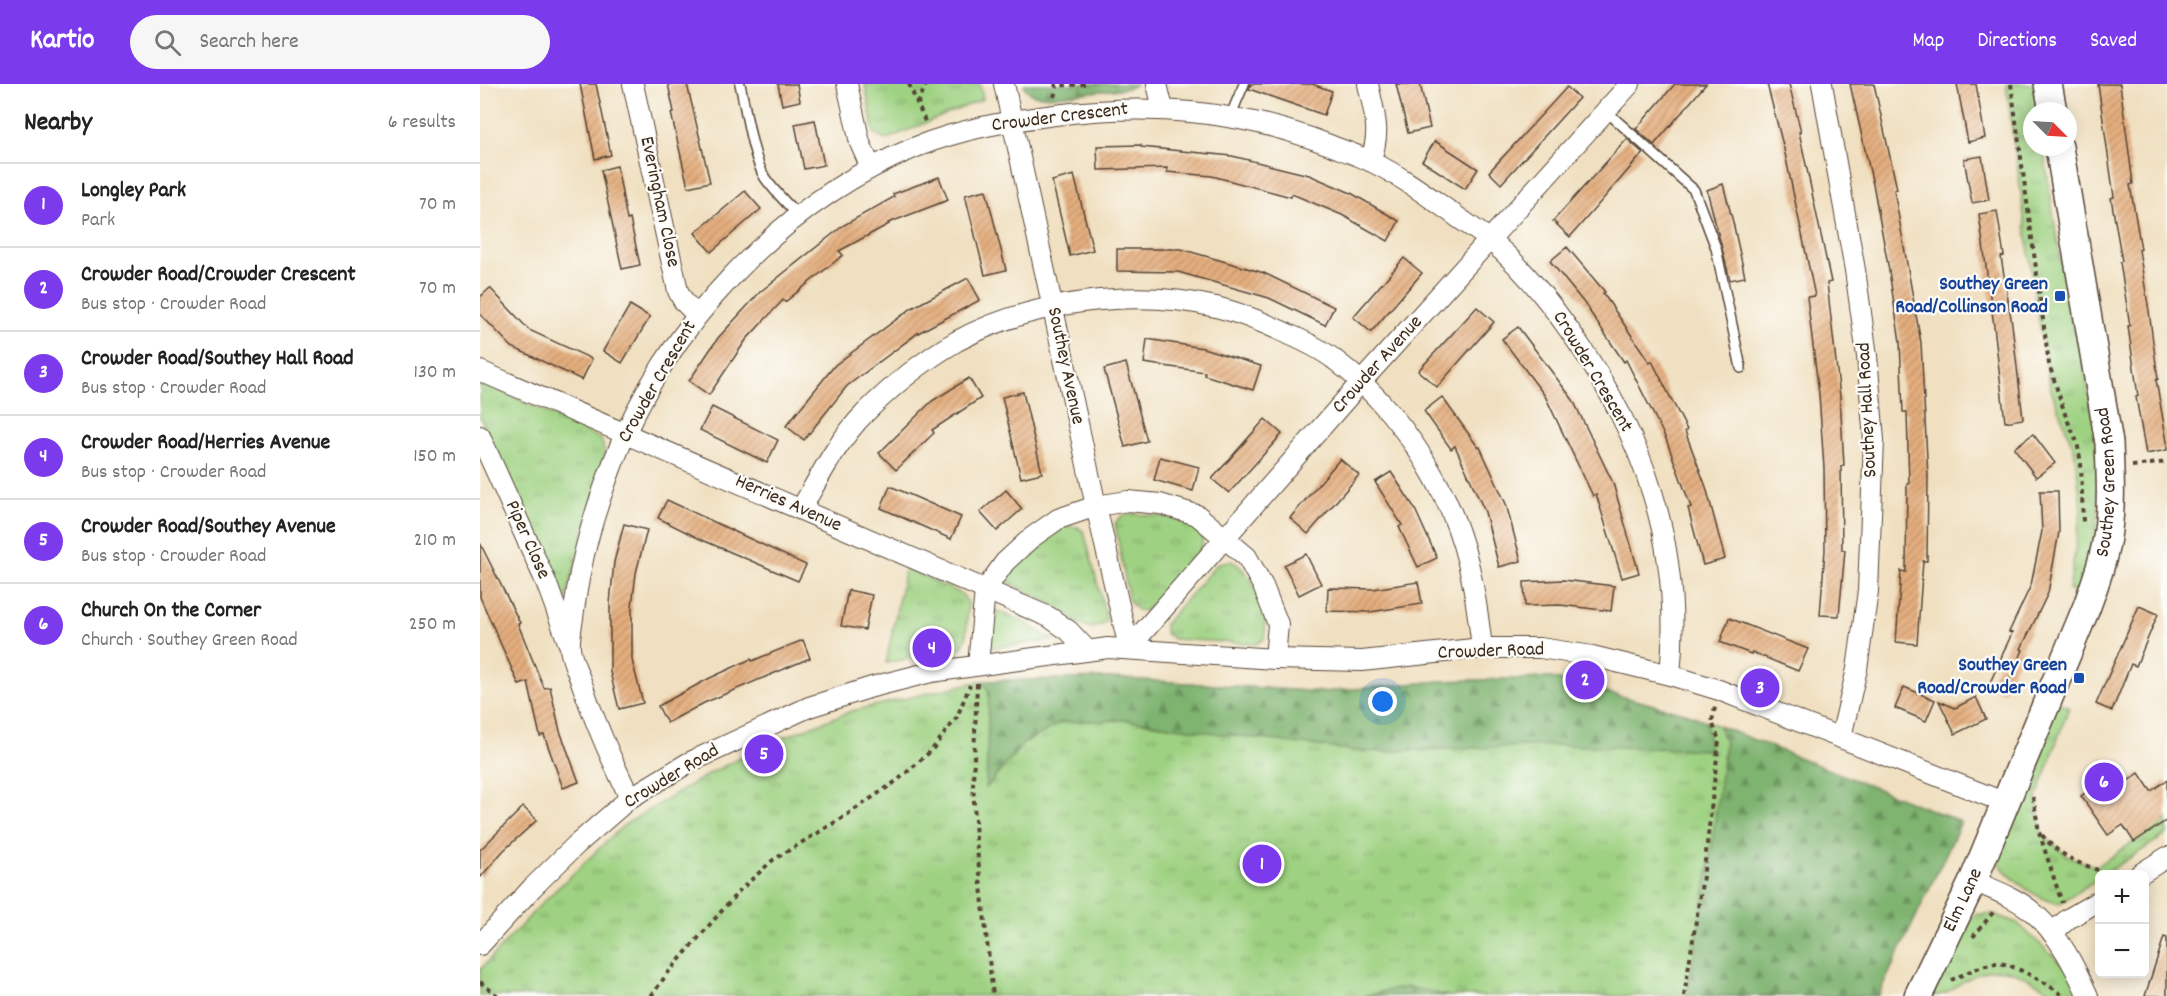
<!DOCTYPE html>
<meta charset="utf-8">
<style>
:root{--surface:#fff;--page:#f6f6f6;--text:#222;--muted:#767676;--line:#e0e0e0;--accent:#7c3aed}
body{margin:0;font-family:Dekko,sans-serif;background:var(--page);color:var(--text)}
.controls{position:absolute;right:18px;bottom:18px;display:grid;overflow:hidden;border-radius:9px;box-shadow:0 3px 15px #0003}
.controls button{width:54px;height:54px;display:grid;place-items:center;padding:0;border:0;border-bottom:2px solid var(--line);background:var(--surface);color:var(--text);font:30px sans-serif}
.compass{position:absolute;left:1543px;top:18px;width:54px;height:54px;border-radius:50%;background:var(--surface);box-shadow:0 3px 15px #0003;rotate:114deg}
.you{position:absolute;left:903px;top:618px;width:21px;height:21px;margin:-15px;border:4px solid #fff;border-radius:50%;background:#1a73e8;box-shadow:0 0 0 9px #1a73e833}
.badge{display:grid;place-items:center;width:39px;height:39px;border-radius:50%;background:var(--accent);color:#fff;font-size:20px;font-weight:700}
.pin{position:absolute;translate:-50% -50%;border:3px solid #fff;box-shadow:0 2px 6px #0006}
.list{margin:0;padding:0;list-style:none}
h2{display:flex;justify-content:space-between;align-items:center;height:78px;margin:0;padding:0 24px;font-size:26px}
h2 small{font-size:20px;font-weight:400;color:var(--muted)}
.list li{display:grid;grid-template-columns:39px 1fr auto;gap:18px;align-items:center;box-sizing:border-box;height:84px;padding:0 24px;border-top:2px solid var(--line)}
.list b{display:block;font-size:22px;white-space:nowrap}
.list p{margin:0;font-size:20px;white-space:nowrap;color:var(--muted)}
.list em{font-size:20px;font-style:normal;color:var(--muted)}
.icon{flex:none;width:33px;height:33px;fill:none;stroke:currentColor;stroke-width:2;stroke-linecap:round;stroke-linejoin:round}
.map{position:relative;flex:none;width:1687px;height:912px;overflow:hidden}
header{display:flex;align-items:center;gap:36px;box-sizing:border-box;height:84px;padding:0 30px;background:var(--accent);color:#fff}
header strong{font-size:28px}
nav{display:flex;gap:33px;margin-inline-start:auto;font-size:21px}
.search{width:420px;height:54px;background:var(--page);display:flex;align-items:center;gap:15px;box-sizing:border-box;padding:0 21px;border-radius:33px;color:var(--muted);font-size:22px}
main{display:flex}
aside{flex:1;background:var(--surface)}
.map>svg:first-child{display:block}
.grass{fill:url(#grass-tufts);stroke:#6c7e50;stroke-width:1.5}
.forest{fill:url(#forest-firs);stroke:#5c6e46;stroke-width:1.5}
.building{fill:url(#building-hatch)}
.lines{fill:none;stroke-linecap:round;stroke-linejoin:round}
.lane-casing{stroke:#564536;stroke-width:12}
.street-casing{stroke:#564536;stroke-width:22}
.secondary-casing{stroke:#564536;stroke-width:30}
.path{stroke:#564536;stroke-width:4;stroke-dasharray:4.5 4.5;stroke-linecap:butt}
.lane{stroke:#fff;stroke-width:9}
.street{stroke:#fff;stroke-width:20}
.secondary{stroke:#fff;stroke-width:27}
.transit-dot{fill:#1a4fb4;stroke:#fdfcf7;stroke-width:2}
.labels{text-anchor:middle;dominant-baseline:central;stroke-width:4.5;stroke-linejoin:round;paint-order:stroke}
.street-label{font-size:20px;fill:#3b2a1e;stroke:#fdfcf7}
.transit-label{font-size:20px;font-weight:bold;fill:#164399;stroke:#fdfcf7;text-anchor:end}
</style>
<header>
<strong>Kartio</strong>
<div class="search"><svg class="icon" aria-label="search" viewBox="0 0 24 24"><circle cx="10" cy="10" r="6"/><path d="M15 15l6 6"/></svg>Search here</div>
<nav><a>Map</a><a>Directions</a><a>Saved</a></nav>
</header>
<main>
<aside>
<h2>Nearby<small>6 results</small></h2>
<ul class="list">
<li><span class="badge">1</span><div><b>Longley Park</b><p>Park</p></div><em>70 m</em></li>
<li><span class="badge">2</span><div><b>Crowder Road/Crowder Crescent</b><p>Bus stop · Crowder Road</p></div><em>70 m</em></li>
<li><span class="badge">3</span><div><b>Crowder Road/Southey Hall Road</b><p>Bus stop · Crowder Road</p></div><em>130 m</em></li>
<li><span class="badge">4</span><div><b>Crowder Road/Herries Avenue</b><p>Bus stop · Crowder Road</p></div><em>150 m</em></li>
<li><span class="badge">5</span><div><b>Crowder Road/Southey Avenue</b><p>Bus stop · Crowder Road</p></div><em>210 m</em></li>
<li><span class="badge">6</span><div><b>Church On the Corner</b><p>Church · Southey Green Road</p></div><em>250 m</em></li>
</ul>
</aside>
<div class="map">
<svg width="1687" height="912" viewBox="0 0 1687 912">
<defs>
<pattern id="grass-tufts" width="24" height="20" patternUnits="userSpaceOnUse" patternTransform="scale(1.5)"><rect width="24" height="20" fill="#9ed181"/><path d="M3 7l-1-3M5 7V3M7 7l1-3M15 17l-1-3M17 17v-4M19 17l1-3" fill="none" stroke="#82aa69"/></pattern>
<pattern id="forest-firs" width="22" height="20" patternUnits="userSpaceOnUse" patternTransform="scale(1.5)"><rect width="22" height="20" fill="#7eb36f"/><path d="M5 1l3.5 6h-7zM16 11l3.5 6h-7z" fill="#68925b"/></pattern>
<pattern id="building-hatch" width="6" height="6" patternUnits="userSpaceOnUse" patternTransform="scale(1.5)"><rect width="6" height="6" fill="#e5af7f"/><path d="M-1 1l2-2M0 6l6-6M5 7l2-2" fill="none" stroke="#bb8f67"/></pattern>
</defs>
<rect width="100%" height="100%" fill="#fdfcf7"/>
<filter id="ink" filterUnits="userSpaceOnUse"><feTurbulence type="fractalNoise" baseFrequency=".0167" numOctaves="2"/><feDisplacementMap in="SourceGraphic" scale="12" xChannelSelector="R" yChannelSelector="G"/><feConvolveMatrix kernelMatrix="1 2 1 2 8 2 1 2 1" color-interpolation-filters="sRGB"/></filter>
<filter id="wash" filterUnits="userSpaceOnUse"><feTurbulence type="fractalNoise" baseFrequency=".008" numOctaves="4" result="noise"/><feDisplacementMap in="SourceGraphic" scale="24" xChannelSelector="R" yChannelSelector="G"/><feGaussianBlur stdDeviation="1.35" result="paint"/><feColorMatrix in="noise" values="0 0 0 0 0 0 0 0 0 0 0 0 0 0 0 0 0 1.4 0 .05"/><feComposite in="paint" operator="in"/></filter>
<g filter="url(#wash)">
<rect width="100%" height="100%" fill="#f0e0c1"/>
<g class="grass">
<path d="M 385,0 L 500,0 L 503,15 L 405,56 L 394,49 Z"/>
<path d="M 1526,0 L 1554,0 L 1558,27 L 1552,27 L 1552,63 L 1563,63 L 1589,232 L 1601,268 L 1616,347 L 1618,431 L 1611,472 L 1599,511 L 1589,506 L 1601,426 L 1598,393 L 1594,366 L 1570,303 L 1557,227 Z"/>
<path d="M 0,297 L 121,355 L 125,368 L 123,380 L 86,514 L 82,514 L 55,451 L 0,333 Z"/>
<path d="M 653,430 C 677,432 710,432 723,454 L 721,465 L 714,474 L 666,527 L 657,526 L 649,517 L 635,439 L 643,431 Z"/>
<path d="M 585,442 L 598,443 L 604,448 L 627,536 L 621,541 L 611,544 L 599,540 L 583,526 L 527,497 C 533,473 565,454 585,442 Z"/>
<path d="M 751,477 C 775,488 789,530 784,555 L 776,560 L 694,555 L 685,549 L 685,540 L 738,479 Z"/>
<path d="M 425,484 L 482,510 L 488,519 L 486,554 L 482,563 L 472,567 L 406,579 Z"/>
<path d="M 514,526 L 540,536 L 573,556 L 510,564 Z"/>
<path d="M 630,594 L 843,608 L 961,597 L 1071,594 L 1208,630 L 1481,738 L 1398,912 L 0,912 L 0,886 L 62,819 L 144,741 L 230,689 L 296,656 L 372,627 L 500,597 Z"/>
<path d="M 1570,615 L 1589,623 L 1557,713 L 1562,750 L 1588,772 L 1616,783 L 1687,735 L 1687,750 L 1625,790 L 1620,790 L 1619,794 L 1579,820 C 1548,812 1524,789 1507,764 Z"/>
<path d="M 1497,830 L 1513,830 L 1537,839 L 1595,892 L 1602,906 L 1597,912 L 1577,912 L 1573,908 C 1537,889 1520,873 1481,899 C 1471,906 1465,912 1452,912 L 1483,842 Z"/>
</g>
<g class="forest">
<path d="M 544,0 L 657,0 L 649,4 L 569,13 L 553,11 L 545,4 Z"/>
<path d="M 630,594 L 843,608 L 961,597 L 1071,594 L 1208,630 L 1226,637 L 1230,666 L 1077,661 L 885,668 L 735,649 L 648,636 L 582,638 L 544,659 L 506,704 L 509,606 L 500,597 Z"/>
<path d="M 1239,642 L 1481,738 L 1398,912 L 1207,912 L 1228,789 L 1245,659 Z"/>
<path d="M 928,903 L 970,912 L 885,912 L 886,911 Z"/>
</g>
<g id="blocks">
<g class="building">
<path d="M 100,0 L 116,0 L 131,71 L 115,75 Z"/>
<path d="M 188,0 L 207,0 L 230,98 L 208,103 L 191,29 L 194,28 Z"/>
<path d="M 298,0 L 317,0 L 320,17 L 302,21 Z"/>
<path d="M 771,0 L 832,0 L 852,7 L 844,31 L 769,5 Z"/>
<path d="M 916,0 L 940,0 L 950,44 L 928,49 Z"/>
<path d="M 1195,0 L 1226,0 L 1174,61 L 1156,45 Z"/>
<path d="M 1287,0 L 1309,0 L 1321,48 L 1319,48 L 1351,198 L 1347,199 L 1360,313 L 1364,381 L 1361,382 L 1362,466 L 1365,466 L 1359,532 L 1340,531 L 1345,466 L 1344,384 L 1339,310 L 1327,213 L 1335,212 L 1304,65 Z"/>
<path d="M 1370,0 L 1394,0 L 1417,105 L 1414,106 L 1441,259 L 1448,393 L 1447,477 L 1443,477 L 1437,560 L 1416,558 L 1421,487 L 1426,488 L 1427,400 L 1429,400 L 1427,328 L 1423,328 L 1420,258 L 1408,181 L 1394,105 Z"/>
<path d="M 1477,0 L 1496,0 L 1505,54 L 1488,58 Z"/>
<path d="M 1618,0 L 1640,0 L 1653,100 L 1650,101 L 1661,165 L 1659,166 L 1669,227 L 1678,295 L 1676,296 L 1687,358 L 1687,366 L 1666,370 L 1656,313 L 1658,312 L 1648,242 L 1650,242 L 1640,178 L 1642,177 L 1631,114 L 1634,113 Z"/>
<path d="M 1087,3 L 1099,14 L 1021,100 L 1009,88 Z"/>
<path d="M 335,36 L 344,81 L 324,85 L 315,40 Z"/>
<path d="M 1147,55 L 1163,69 L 1090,153 L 1073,137 Z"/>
<path d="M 955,57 L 998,85 L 985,105 L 942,77 Z"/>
<path d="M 661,61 L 661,63 L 752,72 L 829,91 L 871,109 L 919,137 L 908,157 L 862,131 L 812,110 L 811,113 L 732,92 L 687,88 L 687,84 L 618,86 L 617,62 Z"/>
<path d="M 1502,72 L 1509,116 L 1492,119 L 1484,75 Z"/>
<path d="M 137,82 L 147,136 L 150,135 L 160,181 L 142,185 L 121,86 Z"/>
<path d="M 594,91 L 613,166 L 590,172 L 572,97 Z"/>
<path d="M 459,93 L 468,116 L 408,139 L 409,140 L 359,167 L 363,171 L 305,218 L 303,216 L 266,256 L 229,311 L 209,297 L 238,254 L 280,208 L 364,141 L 414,113 L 413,110 Z"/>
<path d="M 1243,100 L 1253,138 L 1265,193 L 1250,196 L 1227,106 Z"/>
<path d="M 506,106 L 526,186 L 505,191 L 485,111 Z"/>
<path d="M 265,107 L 281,125 L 231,168 L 215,149 Z"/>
<path d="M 1517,127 L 1524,172 L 1521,173 L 1532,240 L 1543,335 L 1525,338 L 1514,242 L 1499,130 Z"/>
<path d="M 1087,163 L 1125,208 L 1123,209 L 1170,279 L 1172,277 L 1207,346 L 1205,347 L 1226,403 L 1245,475 L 1223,481 L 1208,424 L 1211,423 L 1186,355 L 1146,276 L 1144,278 L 1104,219 L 1070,177 Z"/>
<path d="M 637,165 L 701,165 L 784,189 L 854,223 L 845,241 L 789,214 L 698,188 L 637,187 Z"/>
<path d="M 924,174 L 942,189 L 891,248 L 873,233 Z"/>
<path d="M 488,194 L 500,216 L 438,249 L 367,302 L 324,356 L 306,342 L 355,281 L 432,224 Z"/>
<path d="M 10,204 L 49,246 L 112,275 L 102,296 L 32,263 L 0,230 L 0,213 Z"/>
<path d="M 150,221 L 170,233 L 142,279 L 123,267 Z"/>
<path d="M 997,223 L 1014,238 L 957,303 L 938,287 Z"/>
<path d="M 1038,243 L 1093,316 L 1133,399 L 1159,489 L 1142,494 L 1116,410 L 1113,412 L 1065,312 L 1022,255 Z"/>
<path d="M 667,255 L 723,264 L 781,282 L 773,306 L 724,291 L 725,288 L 664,279 Z"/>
<path d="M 646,279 L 667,357 L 645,363 L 624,285 Z"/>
<path d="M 489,294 L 501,314 L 452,346 L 454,349 L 416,386 L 399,369 L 452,317 Z"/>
<path d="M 543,308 L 562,389 L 541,394 L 522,313 Z"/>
<path d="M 962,313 L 998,363 L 1000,363 L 1026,420 L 1041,477 L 1019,483 L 1005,428 L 975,362 L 971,365 L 944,327 Z"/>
<path d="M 232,323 L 298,356 L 287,379 L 220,346 Z"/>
<path d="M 785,335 L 802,350 L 749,409 L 732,395 Z"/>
<path d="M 1553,350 L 1575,379 L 1556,393 L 1534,364 Z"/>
<path d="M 680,373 L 719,383 L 713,407 L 674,396 Z"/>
<path d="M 860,375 L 879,391 L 828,450 L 810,434 Z"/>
<path d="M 911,388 L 934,423 L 957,474 L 938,483 L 919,443 L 922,441 L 895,398 Z"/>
<path d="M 410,402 L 481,433 L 471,455 L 401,424 Z"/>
<path d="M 526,406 L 542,425 L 517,447 L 500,428 Z"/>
<path d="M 1560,407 L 1578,407 L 1579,448 L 1568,509 L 1541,565 L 1543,566 L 1524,608 L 1509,601 L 1532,549 L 1529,548 L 1551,501 L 1562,447 Z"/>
<path d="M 187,416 L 326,481 L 318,497 L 220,455 L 178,434 Z"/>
<path d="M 144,440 L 167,446 L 156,489 L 152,522 L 152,576 L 163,619 L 139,625 L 130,588 L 130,519 L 134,478 Z"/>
<path d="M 0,459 L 40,539 L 38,540 L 64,604 L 70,603 L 80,647 L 99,698 L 83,704 L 64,651 L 60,652 L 48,598 L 39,601 L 0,513 Z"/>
<path d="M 826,470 L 841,500 L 819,511 L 804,481 Z"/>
<path d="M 1083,496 L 1134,502 L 1131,527 L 1080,521 L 1045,522 L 1044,498 Z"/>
<path d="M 938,498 L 942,520 L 890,528 L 847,527 L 848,504 L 893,505 Z"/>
<path d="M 368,506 L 392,511 L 385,546 L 361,542 Z"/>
<path d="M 1659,522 L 1678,530 L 1656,582 L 1651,580 L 1632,627 L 1616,620 Z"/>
<path d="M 1249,534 L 1328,565 L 1318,587 L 1272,568 L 1271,570 L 1240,558 Z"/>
<path d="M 323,556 L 330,574 L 224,619 L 187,639 L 178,622 L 228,595 L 271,575 L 272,577 Z"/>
<path d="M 1424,603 L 1455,616 L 1446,637 L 1415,624 Z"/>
<path d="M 1496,613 L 1506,635 L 1475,650 L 1459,617 L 1475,624 Z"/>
<path d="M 1640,685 L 1648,697 L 1659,689 L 1671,707 L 1687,696 L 1687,736 L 1654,758 L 1643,741 L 1628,751 L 1601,712 Z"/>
<path d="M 43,723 L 57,736 L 23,767 L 0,794 L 0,766 Z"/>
<path d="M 1684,853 L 1687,854 L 1687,912 L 1665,912 Z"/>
</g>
</g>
</g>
<g filter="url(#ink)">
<use href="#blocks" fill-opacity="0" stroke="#564536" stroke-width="1.5"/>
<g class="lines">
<g class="lane-casing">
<g id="lane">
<path d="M 260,0 C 266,26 272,72 285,94 C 295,108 307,120 319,132"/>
<path d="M 1126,27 L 1214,106 L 1236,164 L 1261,284"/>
<path d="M 750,33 L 764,0"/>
</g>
</g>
<g class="street-casing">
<g id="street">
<path d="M 153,0 L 198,207 L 204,218 L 217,231"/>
<path d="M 367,0 L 380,59 L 391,84"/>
<path d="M 524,0 L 616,422 L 649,564"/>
<path d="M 677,0 L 683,25"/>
<path d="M 888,0 C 894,29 902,48 890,77"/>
<path d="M 1342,0 L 1375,186 L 1387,272 L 1394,356 L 1388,507 L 1377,585 L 1361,653"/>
<path d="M 0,287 L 569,533 L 589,547 L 607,566"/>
<path d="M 0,352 L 66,498 L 88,558"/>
<path d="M 321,425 C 340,392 358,356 385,329 C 412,302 444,276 477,257 C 551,217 654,204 736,223 C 761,229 785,239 808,250 C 824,257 841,265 855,276 C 895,306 930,349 954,393 C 986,449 995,502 1002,564"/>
<path d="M 649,564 L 881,298 L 1150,0"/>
<path d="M 498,581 L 505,506 L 525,478 L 551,454 L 578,435 L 616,422 L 648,417 L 680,420 L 717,431 L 767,473 L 783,502 L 798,540 L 795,575"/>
<path d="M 150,714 C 132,677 115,639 102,600 C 98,589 91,575 90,564 C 89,552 93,537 94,526 C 101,472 114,429 133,379 C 185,243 301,118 436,63 C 481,45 527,37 575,31 C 670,19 758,26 847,60 C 862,66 878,71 892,78 C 921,92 946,111 972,129 C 985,139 999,147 1011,157 C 1042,183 1069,217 1092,250 C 1165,354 1203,464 1190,591"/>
<path d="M 1660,790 L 1687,773"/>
<path d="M 1493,797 C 1514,806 1538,814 1555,830 C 1579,851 1595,883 1608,912"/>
<path d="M 1572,849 L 1588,835 L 1620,816"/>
<path d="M 0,861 L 52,804 L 96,761 L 150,714 L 208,679 L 329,623 L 392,603 L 451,588 L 628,564 L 795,575 L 882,577 L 1002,564 L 1060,564 L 1112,572 L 1190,591 L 1239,606 L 1526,719"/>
</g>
</g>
<g class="secondary-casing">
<g id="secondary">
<path d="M 1568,0 L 1573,27"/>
<path id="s1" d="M 1438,912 L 1493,797 L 1607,522 C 1616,497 1625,472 1628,446 C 1632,417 1630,388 1629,359 L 1579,63"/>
</g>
</g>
<g class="path">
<path d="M 429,0 L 446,40"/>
<path d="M 574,0 L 577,2 L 605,0"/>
<path d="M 1531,0 L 1569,280 L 1586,333 L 1597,358 L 1601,379 L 1603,441"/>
<path d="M 574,13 L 577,2"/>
<path d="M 438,20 L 446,0"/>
<path d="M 1652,382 L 1687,378"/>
<path d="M 497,599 L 493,698 L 496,756 L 513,912"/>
<path d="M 1553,713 L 1559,748 L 1582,819"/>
<path d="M 1562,751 C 1581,774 1601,780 1629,790"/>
<path d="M 1493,853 L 1515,826"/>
<path d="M 1471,896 C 1485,890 1500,881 1516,879 C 1531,878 1572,902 1583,912"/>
<path d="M 0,898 L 18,912"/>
<path d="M 171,912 L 187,890 L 259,807 L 293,776 L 362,734 L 418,696 L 451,667 L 477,633 L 490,601"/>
<path d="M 1204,912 L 1224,786 L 1239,656 L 1232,638 L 1235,623"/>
</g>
<use href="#lane" class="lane"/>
<use href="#street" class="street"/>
<use href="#secondary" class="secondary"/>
</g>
</g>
<g class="transit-dot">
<rect x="1574" y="206" width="12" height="12" rx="3"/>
<rect x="1593" y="588" width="12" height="12" rx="3"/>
</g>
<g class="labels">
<g class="street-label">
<text transform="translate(580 34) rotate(-7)">Crowder Crescent</text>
<text transform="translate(179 118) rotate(78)">Everingham Close</text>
<text transform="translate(898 281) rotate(-48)">Crowder Avenue</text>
<text transform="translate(585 282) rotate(78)">Southey Avenue</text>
<text transform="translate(1112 288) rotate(59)">Crowder Crescent</text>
<text transform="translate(178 298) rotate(-60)">Crowder Crescent</text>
<text transform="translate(1388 326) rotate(-93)">Southey Hall Road</text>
<text stroke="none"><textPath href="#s1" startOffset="552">Southey Green Road</textPath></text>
<text transform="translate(308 420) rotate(24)">Herries Avenue</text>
<text transform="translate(47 456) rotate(66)">Piper Close</text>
<text transform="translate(1011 568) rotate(-2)">Crowder Road</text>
<text transform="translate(192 693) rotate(-31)">Crowder Road</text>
<text stroke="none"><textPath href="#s1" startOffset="106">Elm Lane</textPath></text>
</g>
<g class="transit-label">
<text x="1568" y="201">Southey Green<tspan x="1568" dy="23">Road/Collinson Road</tspan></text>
<text x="1587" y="582">Southey Green<tspan x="1587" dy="23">Road/Crowder Road</tspan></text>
</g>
</g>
</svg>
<div class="controls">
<button>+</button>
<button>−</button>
</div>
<svg class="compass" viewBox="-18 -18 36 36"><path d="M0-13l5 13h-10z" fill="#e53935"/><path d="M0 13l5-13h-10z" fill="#767676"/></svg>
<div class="you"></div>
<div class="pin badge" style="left:782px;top:780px">1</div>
<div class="pin badge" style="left:1105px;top:596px">2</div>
<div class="pin badge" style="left:1280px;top:604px">3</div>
<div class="pin badge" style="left:452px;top:564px">4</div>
<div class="pin badge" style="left:284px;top:670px">5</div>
<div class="pin badge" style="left:1624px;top:698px">6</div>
</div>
</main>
